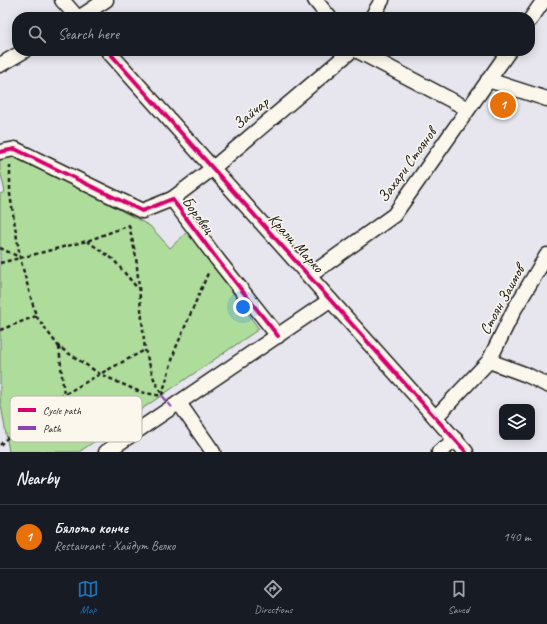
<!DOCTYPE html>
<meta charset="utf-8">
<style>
:root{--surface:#171b24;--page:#20242c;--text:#f1f3f6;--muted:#9ea1a6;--line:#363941;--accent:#1f6fb2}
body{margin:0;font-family:Caveat,sans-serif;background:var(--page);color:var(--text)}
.controls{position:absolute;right:12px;bottom:12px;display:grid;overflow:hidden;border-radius:8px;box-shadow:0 2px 10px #0003}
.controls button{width:36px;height:36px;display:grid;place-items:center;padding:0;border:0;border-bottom:1px solid var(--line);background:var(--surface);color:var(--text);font:20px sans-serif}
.you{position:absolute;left:243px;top:307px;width:14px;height:14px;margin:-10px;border:3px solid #fff;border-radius:50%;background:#1a73e8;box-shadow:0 0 0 6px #1a73e833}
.badge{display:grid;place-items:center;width:26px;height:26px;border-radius:50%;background:var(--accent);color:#fff;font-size:13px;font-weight:700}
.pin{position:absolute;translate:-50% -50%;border:2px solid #fff;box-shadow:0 1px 4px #0006}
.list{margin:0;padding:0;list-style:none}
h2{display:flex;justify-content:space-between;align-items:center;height:52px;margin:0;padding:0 16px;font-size:17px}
h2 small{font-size:13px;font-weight:400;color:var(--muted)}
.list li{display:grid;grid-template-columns:26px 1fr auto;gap:12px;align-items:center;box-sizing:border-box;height:64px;padding:0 16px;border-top:1px solid var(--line)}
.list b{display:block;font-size:15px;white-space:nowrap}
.list p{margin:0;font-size:13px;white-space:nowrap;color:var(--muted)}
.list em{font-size:13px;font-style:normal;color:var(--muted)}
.icon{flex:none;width:22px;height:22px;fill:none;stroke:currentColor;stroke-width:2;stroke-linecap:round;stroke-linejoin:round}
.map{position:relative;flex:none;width:547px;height:452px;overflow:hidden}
.search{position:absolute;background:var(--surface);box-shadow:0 2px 10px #0003;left:12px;right:12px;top:12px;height:44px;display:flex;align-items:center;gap:10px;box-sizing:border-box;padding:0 14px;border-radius:16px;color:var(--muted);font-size:15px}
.sheet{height:116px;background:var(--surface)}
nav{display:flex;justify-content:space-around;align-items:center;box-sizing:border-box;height:56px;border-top:1px solid var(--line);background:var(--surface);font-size:11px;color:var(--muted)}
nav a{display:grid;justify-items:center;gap:2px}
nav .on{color:var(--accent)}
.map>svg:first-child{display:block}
.green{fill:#aedc9b;stroke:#657c5c}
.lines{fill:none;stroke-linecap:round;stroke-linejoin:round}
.street-casing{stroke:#1c1c1c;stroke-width:17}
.path{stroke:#1c1c1c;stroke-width:2.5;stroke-dasharray:4 3;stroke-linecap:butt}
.street{stroke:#fbf7ec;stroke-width:14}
.quiet{stroke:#8e44ad;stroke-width:3;stroke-dasharray:6 3;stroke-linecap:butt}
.cycleway-casing{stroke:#fbf7ec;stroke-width:6}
.cycleway{stroke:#d6006c;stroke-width:4}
.labels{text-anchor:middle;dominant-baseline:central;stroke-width:3;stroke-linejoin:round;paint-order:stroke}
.street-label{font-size:16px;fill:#1c1c1c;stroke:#fbf7ec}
.key{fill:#fbf7ec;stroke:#b8b5ae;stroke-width:1}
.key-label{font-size:11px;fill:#1c1c1c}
</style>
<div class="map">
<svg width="547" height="452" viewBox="0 0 547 452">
<rect width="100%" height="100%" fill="#e7e6ee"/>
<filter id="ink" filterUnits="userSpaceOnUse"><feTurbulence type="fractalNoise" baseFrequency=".025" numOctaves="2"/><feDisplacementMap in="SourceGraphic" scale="8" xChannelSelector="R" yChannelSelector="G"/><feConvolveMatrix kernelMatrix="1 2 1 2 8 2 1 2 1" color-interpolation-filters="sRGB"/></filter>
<g filter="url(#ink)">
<path class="green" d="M 14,153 L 150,226 L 170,248 L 188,231 L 259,329 L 79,452 L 9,452 L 0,399 L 0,194 L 5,192 L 0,170 L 0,155 Z"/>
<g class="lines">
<g class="street-casing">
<g id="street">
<path d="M 62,0 L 77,17"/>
<path d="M 315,0 L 329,17"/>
<path d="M 80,17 L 106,0"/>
<path d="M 372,17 L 382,0"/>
<path d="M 530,20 L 544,0"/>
<path d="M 108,51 L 466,452"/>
<path d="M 358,51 L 468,109"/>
<path d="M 0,65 L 24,51"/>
<path d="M 488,80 L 547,99"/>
<path d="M 0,152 L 15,149 L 142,211 L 172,199 L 217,259 L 278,336"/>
<path d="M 172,199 L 213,168 L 351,51"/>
<path d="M 309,276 L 394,215 L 509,51"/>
<path d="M 489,361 L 527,375 L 547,385"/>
<path d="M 179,403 L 213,452"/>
<path d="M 436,417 L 489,361 L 514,310 L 547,255"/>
<path d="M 106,452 L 330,300"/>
<path d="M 439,452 L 456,440"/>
</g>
</g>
<g class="path">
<path d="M 10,165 L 10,194 L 20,258 L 36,316 L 59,347 L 100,374 L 140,392 L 162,396"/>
<path d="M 129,225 L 136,257 L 145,350 L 154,379 L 162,395"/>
<path d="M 87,241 L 113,259 L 139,290"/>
<path d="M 0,248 L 19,257"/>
<path d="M 0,263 L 87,241 L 130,225"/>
<path d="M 0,330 L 36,316"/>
<path d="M 59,347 L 64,395"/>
<path d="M 162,395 L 175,350 L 209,271"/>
<path d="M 0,445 L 34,412 L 100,374 L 145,350"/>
</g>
<use href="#street" class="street"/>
<path class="quiet" d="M 162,396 L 172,408"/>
<g class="cycleway-casing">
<g id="cycleway">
<path d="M 108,51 L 466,452"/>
<path d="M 0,152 L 15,149 L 142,211 L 172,199 L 217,259 L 278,336"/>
</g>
</g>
<use href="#cycleway" class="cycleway"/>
</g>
</g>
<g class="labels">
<g class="street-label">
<text transform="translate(251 113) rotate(-40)">Зайчар</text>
<text transform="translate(407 165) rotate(-54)">Захари Стоянов</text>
<text transform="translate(198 215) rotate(53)">Боровец</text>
<text transform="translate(296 243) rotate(48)">Крали Марко</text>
<text transform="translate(502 300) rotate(-61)">Стоян Заимов</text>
</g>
</g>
<rect x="10" y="396" width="132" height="46" rx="6" class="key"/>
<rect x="18" y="408" width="18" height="4" fill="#d6006c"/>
<rect x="18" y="426" width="18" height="4" fill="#8e44ad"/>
<g class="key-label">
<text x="43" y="414">Cycle path</text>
<text x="43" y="432">Path</text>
</g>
</svg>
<div class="controls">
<button><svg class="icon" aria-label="layers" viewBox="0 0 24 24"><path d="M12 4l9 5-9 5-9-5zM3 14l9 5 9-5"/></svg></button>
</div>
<div class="you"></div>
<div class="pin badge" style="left:503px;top:105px;background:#e8710a">1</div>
<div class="search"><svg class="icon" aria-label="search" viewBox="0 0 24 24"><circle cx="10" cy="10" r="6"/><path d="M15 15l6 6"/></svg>Search here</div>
</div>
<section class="sheet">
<h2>Nearby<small></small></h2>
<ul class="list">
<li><span class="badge" style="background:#e8710a">1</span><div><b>Бялото конче</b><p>Restaurant · Хайдут Велко</p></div><em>140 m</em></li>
</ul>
</section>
<nav>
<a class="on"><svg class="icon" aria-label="map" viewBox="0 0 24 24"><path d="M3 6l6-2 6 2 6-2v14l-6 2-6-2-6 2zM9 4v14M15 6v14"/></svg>Map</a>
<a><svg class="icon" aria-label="directions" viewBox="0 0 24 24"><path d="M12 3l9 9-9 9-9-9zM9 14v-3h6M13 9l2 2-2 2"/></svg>Directions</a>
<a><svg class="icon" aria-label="saved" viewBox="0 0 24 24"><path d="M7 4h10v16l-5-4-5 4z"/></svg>Saved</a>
</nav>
